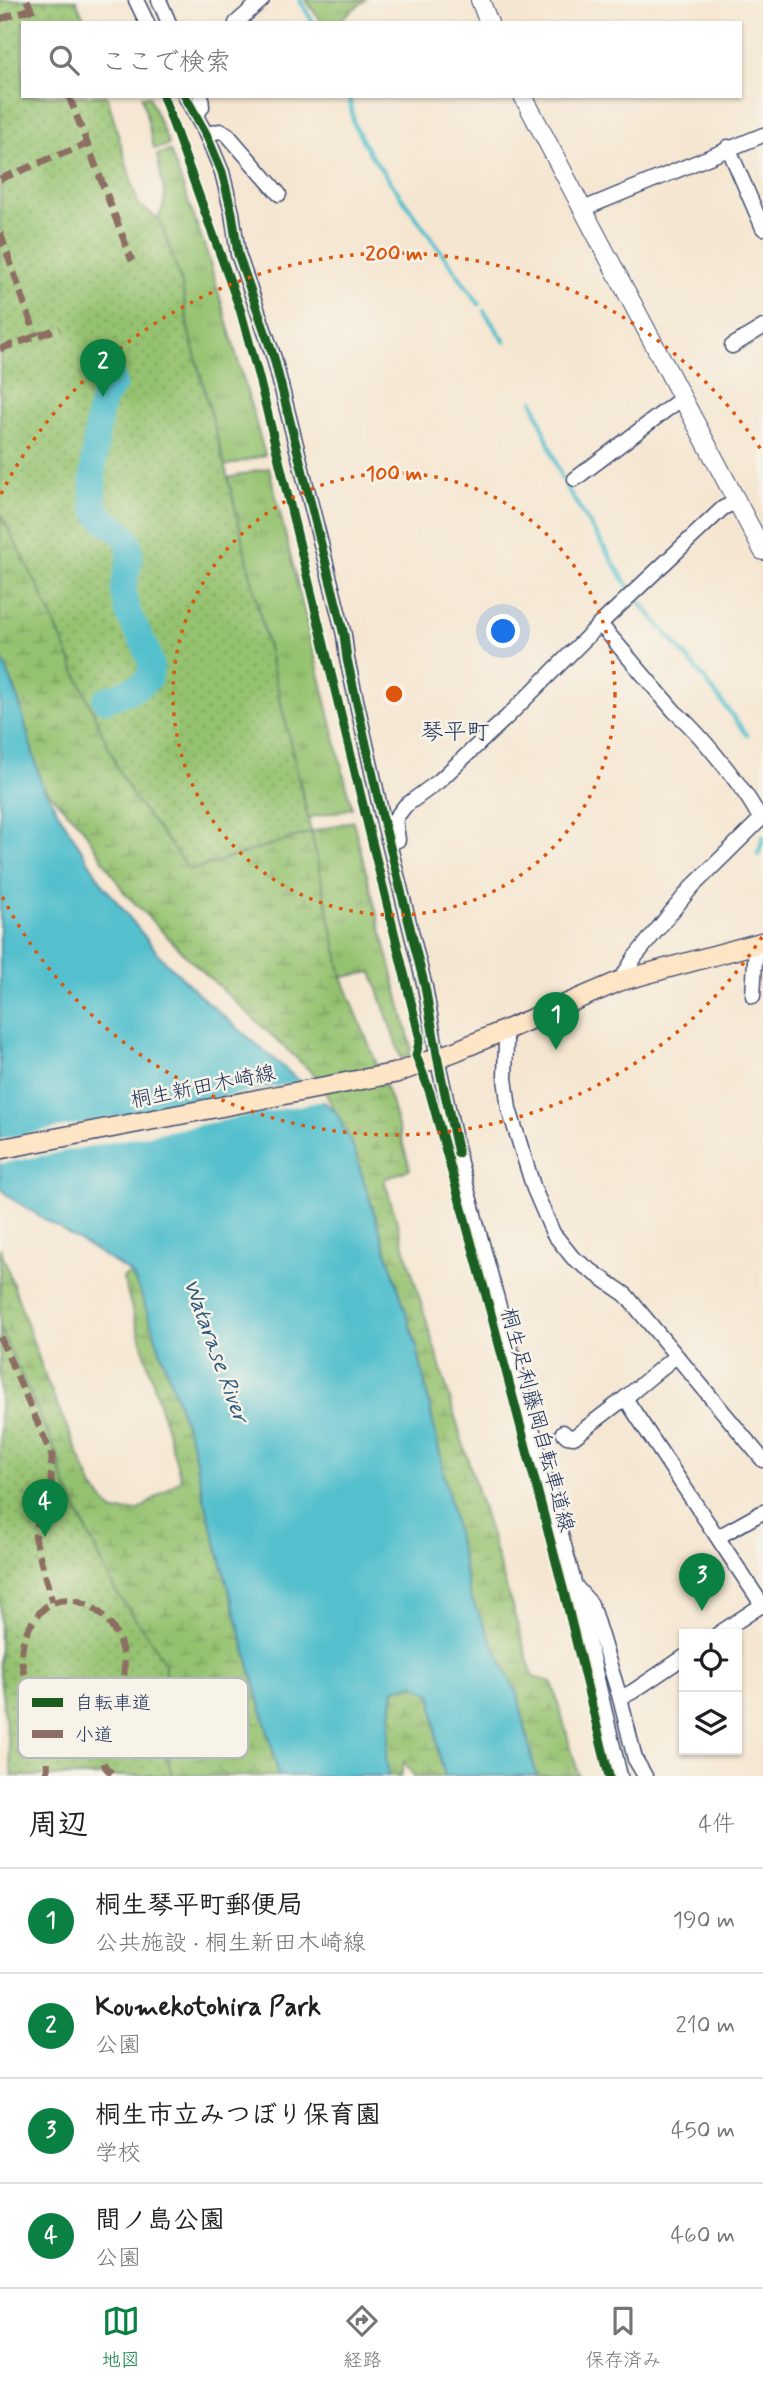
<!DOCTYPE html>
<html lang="ja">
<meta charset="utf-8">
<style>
:root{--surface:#fff;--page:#f6f6f6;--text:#202124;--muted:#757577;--line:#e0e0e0;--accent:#0b8043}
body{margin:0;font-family:Mynerve,"Klee One",sans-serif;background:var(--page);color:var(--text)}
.controls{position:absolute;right:21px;bottom:21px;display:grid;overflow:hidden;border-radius:0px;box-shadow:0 2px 5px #0004}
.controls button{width:63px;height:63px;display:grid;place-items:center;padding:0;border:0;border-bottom:2px solid var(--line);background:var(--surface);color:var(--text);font:35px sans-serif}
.you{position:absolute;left:504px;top:632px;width:24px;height:24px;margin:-18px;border:5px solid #fff;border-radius:50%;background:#1a73e8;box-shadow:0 0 0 10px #1a73e833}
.badge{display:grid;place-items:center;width:46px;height:46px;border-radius:50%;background:var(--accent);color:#fff;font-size:23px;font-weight:700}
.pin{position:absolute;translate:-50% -58px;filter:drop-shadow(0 2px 4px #0008)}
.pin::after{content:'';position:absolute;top:37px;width:24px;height:21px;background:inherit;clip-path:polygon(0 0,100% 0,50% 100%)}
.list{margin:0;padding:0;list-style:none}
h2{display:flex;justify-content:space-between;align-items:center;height:91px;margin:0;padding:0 28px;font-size:30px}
h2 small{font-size:23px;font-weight:400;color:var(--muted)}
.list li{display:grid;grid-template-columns:46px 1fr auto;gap:21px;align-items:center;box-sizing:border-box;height:105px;padding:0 28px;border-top:2px solid var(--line)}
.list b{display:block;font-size:26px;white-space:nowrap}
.list p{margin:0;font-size:23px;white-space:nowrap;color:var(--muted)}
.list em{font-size:23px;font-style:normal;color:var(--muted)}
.icon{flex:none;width:38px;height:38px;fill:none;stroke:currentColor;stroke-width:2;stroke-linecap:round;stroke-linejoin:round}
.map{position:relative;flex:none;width:763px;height:1776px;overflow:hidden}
.search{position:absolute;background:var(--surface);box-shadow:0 2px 5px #0004;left:21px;right:21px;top:21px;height:77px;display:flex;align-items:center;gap:18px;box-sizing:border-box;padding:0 24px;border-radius:0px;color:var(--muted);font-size:26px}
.sheet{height:511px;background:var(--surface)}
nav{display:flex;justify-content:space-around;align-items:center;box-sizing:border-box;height:98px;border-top:2px solid var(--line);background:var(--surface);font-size:19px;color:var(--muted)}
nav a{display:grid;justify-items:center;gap:4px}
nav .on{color:var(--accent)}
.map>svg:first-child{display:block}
.grass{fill:url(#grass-tufts);stroke:#587867;stroke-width:2}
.wetland{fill:url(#wetland-marsh);stroke:#587867;stroke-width:2}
.park{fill:url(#park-dots);stroke:#587867;stroke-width:2}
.water{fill:#54c0cd;stroke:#387896;stroke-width:2}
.pier{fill:#f5e6d1}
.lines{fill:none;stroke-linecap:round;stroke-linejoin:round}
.stream{stroke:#54c0cd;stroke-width:4.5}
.river{stroke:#54c0cd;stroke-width:26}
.minor-casing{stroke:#3c4a6f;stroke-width:17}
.tertiary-casing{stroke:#3c4a6f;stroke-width:20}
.secondary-casing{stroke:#3c4a6f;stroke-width:22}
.minor{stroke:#fff;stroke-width:14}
.tertiary{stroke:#fff;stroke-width:18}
.secondary{stroke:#fee5c5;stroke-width:19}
.quiet{stroke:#8d6e63;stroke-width:7;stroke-dasharray:14 7;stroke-linecap:butt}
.cycleway-casing{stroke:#f7f3e8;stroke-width:13}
.cycleway{stroke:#1b5e20;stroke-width:9}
.ring{fill:none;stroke:#de5710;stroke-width:3.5;stroke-dasharray:3.5 7}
.labels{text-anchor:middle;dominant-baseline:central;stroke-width:5;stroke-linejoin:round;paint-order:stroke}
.street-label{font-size:21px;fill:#1b2f5e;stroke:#f7f3e8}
.neighbourhood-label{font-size:23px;fill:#1b2f5e;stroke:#f7f3e8}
.water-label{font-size:23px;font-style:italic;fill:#2c5a7f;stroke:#f7f3e8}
.key{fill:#f7f3e8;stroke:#b5b8bf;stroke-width:2}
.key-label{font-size:19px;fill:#1b2f5e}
.centre{fill:#de5710;stroke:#f7f3e8;stroke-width:3.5}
.ring-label{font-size:21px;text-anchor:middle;font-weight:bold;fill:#de5710;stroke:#f7f3e8;stroke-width:5;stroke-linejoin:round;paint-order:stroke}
</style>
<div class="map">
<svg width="763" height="1776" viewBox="0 0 763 1776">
<defs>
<pattern id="grass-tufts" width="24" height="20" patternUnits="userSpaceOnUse" patternTransform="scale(1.75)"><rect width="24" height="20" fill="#95c270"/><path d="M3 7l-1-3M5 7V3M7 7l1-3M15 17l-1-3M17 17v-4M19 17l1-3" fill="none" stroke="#799e5f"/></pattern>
<pattern id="wetland-marsh" width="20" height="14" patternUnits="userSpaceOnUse" patternTransform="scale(1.75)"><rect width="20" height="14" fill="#95c270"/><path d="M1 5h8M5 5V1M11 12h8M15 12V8" fill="none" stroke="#799e5f"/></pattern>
<pattern id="park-dots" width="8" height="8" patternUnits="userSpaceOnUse" patternTransform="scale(1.75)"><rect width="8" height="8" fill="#95c270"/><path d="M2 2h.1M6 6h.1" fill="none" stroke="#799e5f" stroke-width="1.8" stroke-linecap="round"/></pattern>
</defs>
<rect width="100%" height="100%" fill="#f7f3e8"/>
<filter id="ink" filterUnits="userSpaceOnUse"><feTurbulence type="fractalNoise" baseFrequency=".0143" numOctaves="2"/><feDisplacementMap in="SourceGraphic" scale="14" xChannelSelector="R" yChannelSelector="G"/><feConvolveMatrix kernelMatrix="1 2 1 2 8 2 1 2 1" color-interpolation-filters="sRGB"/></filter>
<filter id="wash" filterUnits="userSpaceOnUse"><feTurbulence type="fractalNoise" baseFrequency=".00686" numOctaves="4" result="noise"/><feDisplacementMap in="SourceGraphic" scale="28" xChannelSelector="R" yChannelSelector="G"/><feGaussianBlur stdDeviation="1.57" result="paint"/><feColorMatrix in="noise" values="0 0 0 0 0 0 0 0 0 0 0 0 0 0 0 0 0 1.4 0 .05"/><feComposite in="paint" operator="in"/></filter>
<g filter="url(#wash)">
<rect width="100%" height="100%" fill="#f5e6d1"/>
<g class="grass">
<path d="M 306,0 L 365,0 L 336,23 L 322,23 Z"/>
<path d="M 142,96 L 149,96 L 169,145 L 154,149 Z"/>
<path d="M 170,151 L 208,256 L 265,455 L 225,466 L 188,329 L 182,285 L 140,254 L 163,208 L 165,197 L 157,155 Z"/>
<path d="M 269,468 L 352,808 L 308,818 L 228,478 Z"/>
<path d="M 353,821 L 411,1046 L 410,1055 L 401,1058 L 372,972 L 342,977 L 311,832 Z"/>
</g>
<g class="wetland">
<path d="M 0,513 L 188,868 L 195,869 L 311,832 L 342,977 L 390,1098 L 410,1169 L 384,1179 L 533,1677 L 552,1682 L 579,1776 L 536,1776 L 518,1696 L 470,1596 L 417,1347 L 353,1147 L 318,1078 L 187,957 L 124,892 L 82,827 L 42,786 L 17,695 L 0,654 Z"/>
<path d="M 0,1247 L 46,1379 L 93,1488 L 113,1512 L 139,1510 L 181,1479 L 123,1278 L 131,1273 L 140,1291 L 193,1447 L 204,1498 L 274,1755 L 278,1776 L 172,1776 C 163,1741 153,1719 165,1683 L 114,1589 L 65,1484 L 56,1452 L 0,1328 Z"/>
<path d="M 413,1684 L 432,1695 L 438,1751 L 445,1776 L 414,1776 L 404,1762 L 401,1776 L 389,1776 L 386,1758 L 394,1689 Z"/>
</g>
<g class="park">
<path d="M 0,0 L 76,0 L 86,23 L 23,23 L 23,96 L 107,96 L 138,204 L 160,220 L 182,285 L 188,329 L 228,478 L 311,832 L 195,869 L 188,868 L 134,798 L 119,771 L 40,590 L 0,513 Z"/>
<path d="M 0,1328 L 56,1452 L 65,1484 L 114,1589 L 157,1649 L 165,1665 L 165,1683 L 158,1702 L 159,1725 L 172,1776 L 12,1776 L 0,1676 Z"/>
</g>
<path class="water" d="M 0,654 L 17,695 L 42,786 L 102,883 L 161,957 L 206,1001 L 336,1112 L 353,1147 L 417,1347 L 470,1596 L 518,1696 L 536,1776 L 445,1776 L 438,1751 L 432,1695 L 413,1684 L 394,1689 L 386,1758 L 389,1776 L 278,1776 L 274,1755 L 204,1498 L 193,1447 L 140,1291 L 131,1273 L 9,1197 L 0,1187 Z"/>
<path class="pier" d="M 305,1081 L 328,1100 L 0,1164 L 0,1139 Z"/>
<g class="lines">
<g class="stream">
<path d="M 300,0 L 313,23"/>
<path d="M 349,96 L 354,124 L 368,151 L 479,304"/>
<path d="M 484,311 L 505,342"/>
<path d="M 533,401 L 562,479"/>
<path d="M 567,488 L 630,589"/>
<path d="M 637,599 L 700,673 L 747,735"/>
<path d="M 758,855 L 763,837"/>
</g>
<path class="river" d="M 105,700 C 117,695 133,691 144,683 C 164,668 135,631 129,615 C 127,609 125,601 124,594 C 122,577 135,559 128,542 C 123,527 103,525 95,508 C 89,494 97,412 104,397 C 107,393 111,388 114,384 L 110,371"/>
</g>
</g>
<g filter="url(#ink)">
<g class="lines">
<g class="minor-casing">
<g id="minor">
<path d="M 136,0 L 147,23"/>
<path d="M 159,0 L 169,23"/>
<path d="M 236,23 L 262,0"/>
<path d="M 185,96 L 206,134 L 222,172 L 232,213 L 238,254 L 274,358 L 344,635 L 347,659 L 380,807 L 425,987 L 440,1071 L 460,1163 L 575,1586 L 620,1776"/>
<path d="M 196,115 L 202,107 L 201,96"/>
<path d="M 206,134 L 220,131 L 227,134 L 279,194"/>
<path d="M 728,147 L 763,228"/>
<path d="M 583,209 L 763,135"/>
<path d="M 732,346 L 763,327"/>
<path d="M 575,479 L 682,398"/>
<path d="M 600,624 L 675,712 C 698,731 748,792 760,819"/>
<path d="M 398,840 L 395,819 L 405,806 L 439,781 L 506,718 L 600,624 L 723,508 L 736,502"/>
<path d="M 620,981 L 635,957 L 691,888 L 763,817"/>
<path d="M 753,996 L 756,944"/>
<path d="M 502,1031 L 506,1041 L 505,1078 L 509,1109 L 534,1189 L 553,1233 L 573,1258 L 626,1295 L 763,1460"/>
<path d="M 676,1356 L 625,1398 L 763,1606"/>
<path d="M 563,1432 L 567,1436 L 574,1437 L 625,1398"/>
<path d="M 718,1537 L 763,1512"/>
<path d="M 576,1587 L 591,1604 L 620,1698 L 635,1759 L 645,1776"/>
<path d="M 718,1634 L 762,1605"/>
<path d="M 620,1698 L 632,1692 L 684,1657"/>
</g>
</g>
<g class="tertiary-casing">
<g id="tertiary">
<path d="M 480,0 L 489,23"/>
<path d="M 523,96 L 763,551"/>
</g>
</g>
<g class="secondary-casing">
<path id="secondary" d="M 0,1149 L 396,1073 L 456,1051 L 620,981 L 763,942"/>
</g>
<use href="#minor" class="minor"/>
<use href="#tertiary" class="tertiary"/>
<use href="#secondary" class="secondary"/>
<g class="quiet">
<path d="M 27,0 L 37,23"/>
<path d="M 0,19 L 31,9"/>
<path d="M 69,96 L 132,261"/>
<path d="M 0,179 L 87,144"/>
<path d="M 0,233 L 36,336"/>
<path d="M 0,349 L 60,328"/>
<path d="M 0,1337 L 52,1456 L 51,1485 L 40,1513 L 35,1539 L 52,1602"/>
<path d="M 47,1776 C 48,1758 47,1740 41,1723 C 29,1685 7,1654 36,1617 C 45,1605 56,1598 72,1600 C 109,1606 130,1647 123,1682 C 121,1693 115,1702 111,1712 C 106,1721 100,1755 104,1764 C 106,1769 111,1773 115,1776"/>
</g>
<g class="cycleway-casing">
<g id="cycleway">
<path d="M 163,96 L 240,309 L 259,378 L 420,1039 L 416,1055 L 430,1093 L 490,1310 L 565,1596 L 609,1776"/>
<path d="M 185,96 L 206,134 L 222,172 L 232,213 L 238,254 L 274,358 L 344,635 L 347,659 L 380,807 L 425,987 L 440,1071 L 458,1153"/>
</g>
</g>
<use href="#cycleway" class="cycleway"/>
</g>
</g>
<g class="ring">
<circle cx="394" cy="694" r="221"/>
<path d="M762 937A441 441 0 0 1 1 894M1 494A441 441 0 0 1 762 451"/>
</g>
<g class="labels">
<g class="street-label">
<text transform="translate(203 1087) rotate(-11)">桐生新田木崎線</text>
<text transform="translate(537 1420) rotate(75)">桐生足利藤岡自転車道線</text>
</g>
<g class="neighbourhood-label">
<text x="455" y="733">琴平町</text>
</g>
<g class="water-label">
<text transform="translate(215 1351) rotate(70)">Watarase River</text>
</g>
</g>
<rect x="18" y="1678" width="230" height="80" rx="10" class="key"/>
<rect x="32" y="1698" width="31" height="9" fill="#1b5e20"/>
<rect x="32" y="1730" width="31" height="8" fill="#8d6e63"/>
<g class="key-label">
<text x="75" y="1709">自転車道</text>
<text x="75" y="1741">小道</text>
</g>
<circle cx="394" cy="694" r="10" class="centre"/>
<g class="ring-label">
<text x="394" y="260">200 m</text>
<text x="394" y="480">100 m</text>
</g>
</svg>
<div class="controls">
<button><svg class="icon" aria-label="locate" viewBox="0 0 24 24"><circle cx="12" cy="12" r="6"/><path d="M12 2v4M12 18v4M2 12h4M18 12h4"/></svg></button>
<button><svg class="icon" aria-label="layers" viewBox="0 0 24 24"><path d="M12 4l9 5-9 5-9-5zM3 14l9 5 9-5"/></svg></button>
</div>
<div class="you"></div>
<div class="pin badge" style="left:556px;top:1050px">1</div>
<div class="pin badge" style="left:103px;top:397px">2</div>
<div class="pin badge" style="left:702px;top:1611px">3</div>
<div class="pin badge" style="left:45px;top:1537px">4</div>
<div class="search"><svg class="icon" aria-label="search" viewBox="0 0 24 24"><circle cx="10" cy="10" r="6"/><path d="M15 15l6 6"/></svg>ここで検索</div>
</div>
<section class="sheet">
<h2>周辺<small>4件</small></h2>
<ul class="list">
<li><span class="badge">1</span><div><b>桐生琴平町郵便局</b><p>公共施設 · 桐生新田木崎線</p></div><em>190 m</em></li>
<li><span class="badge">2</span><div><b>Koumekotohira Park</b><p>公園</p></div><em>210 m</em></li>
<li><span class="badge">3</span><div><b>桐生市立みつぼり保育園</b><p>学校</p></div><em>450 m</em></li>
<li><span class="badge">4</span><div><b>間ノ島公園</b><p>公園</p></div><em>460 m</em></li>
</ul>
</section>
<nav>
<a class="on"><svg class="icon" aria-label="map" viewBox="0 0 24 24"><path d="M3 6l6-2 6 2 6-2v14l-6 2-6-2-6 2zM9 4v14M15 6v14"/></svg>地図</a>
<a><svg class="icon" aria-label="directions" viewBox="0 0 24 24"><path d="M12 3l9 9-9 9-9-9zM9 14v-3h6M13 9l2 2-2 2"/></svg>経路</a>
<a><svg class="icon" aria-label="saved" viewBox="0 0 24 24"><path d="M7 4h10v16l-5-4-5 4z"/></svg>保存済み</a>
</nav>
